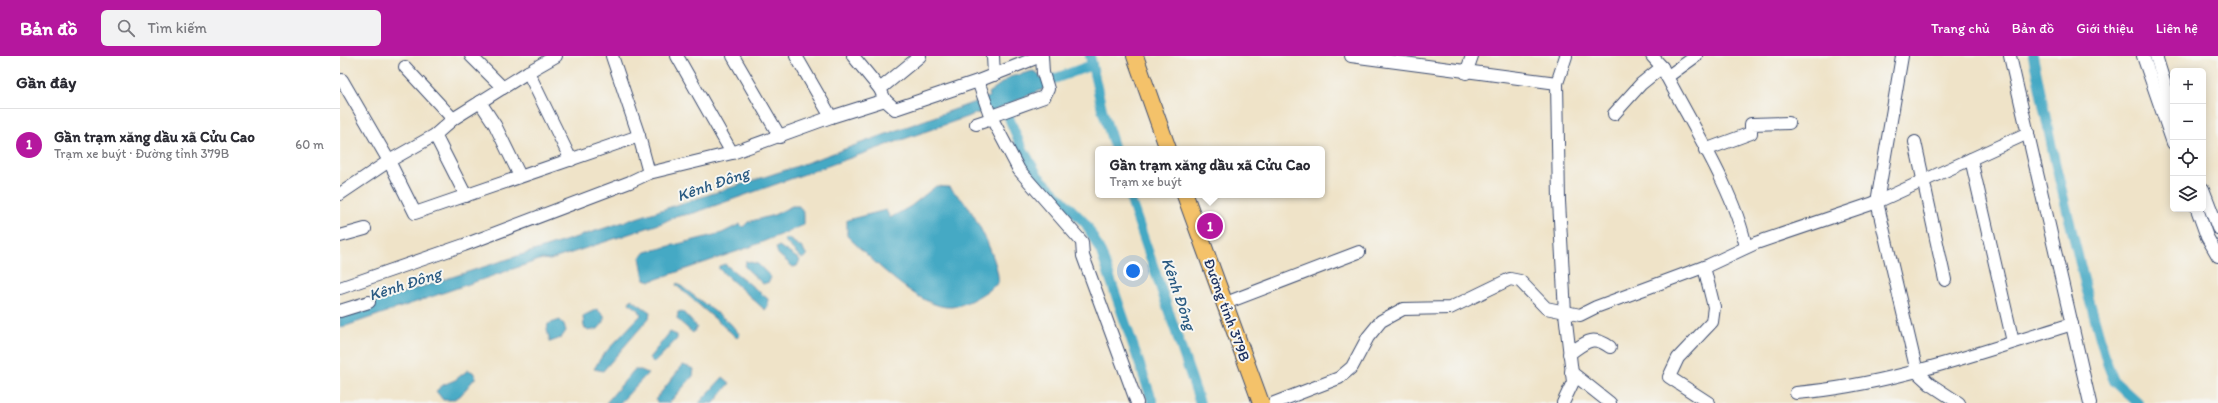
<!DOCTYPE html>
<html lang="vi">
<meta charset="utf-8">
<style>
:root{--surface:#fff;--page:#f2f2f3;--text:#2b2b33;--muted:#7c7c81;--line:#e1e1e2;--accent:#b5179e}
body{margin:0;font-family:Itim,sans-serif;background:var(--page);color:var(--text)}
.controls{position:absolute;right:12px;top:12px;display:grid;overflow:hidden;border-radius:6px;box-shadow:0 2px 10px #0003}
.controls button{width:36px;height:36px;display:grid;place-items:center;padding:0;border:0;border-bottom:1px solid var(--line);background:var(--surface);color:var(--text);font:20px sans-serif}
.you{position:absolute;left:793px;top:215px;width:14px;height:14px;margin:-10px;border:3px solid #fff;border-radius:50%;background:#1a73e8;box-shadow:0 0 0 6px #1a73e833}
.badge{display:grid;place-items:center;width:26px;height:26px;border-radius:50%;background:var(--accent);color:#fff;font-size:13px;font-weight:700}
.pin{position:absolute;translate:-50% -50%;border:2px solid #fff;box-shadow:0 1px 4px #0006}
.popup{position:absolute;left:755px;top:90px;width:230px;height:52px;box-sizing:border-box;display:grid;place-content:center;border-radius:6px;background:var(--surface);filter:drop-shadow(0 1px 3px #0005);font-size:13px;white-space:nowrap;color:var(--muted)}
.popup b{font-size:15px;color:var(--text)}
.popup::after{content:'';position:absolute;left:50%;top:100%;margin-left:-8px;border:8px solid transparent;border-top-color:var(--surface)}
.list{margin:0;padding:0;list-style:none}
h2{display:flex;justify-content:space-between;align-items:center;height:52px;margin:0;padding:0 16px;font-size:17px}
h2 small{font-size:13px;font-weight:400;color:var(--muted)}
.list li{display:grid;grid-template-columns:26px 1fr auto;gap:12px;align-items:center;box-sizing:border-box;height:72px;padding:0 16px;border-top:1px solid var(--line)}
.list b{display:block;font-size:15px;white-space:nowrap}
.list p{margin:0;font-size:13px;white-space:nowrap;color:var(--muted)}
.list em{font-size:13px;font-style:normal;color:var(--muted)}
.icon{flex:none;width:22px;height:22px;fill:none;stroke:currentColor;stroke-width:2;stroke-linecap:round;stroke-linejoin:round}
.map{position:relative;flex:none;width:1878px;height:347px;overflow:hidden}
header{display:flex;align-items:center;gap:24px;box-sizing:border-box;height:56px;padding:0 20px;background:var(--accent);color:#fff}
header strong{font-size:19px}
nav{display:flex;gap:22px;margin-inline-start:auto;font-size:14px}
.search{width:280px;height:36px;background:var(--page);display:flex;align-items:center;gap:10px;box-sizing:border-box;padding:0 14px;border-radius:6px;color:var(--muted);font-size:15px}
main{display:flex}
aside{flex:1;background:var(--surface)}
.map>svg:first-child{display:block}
.water{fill:#44a9c4;stroke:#306c91}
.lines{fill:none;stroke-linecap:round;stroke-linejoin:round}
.canal{stroke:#44a9c4;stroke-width:10}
.minor-casing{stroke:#3b4a6e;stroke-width:14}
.major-casing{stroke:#3b4a6e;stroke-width:18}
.minor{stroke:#fff;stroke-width:12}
.major{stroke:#f4c26a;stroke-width:16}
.labels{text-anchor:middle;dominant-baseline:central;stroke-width:4;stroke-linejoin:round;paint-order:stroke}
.street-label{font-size:15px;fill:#1b2f5e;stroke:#f6f6f2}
.water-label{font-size:16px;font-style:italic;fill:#295a82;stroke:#f6f6f2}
</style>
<header>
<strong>Bản đồ</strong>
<div class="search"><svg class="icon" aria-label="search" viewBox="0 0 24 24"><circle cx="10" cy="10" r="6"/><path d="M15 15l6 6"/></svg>Tìm kiếm</div>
<nav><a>Trang chủ</a><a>Bản đồ</a><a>Giới thiệu</a><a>Liên hệ</a></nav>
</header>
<main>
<aside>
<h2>Gần đây<small></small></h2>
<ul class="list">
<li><span class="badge">1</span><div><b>Gần trạm xăng dầu xã Cửu Cao</b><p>Trạm xe buýt · Đường tỉnh 379B</p></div><em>60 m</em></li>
</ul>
</aside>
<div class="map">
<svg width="1878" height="347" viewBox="0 0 1878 347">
<rect width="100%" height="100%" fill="#f6f6f2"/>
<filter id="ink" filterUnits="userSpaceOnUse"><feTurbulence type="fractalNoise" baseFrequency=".025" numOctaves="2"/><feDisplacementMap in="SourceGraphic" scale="8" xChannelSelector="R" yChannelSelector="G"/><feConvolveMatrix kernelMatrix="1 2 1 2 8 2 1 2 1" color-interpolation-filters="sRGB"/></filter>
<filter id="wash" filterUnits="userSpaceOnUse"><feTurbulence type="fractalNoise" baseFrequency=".012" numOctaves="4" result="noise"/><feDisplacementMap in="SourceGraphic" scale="16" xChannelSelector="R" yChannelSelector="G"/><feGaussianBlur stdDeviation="0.9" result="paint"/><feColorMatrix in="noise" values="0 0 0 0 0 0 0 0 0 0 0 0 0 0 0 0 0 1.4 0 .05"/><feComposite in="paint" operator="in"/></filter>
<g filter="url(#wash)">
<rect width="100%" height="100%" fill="#efe3c8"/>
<g class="water">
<path d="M 693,15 L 699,18 L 706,32 L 652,55 L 638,57 L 354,157 L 334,161 L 322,167 L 210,204 L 202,203 L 0,272 L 0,257 L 452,112 L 649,41 L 648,37 L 670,21 Z"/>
<path d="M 596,130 L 609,131 C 615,137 622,143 627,149 C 637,163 661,210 658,227 C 647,236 627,249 612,251 C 580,254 530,201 507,180 L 507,164 L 546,154 L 550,162 L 571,150 Z"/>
<path d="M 452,150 L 459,150 L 464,158 L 464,169 L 410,191 L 311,225 L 304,223 L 300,201 L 306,196 L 382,177 L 400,168 L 403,171 L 408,166 L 434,159 Z"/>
<path d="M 447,182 L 461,191 L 467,199 L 465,202 L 461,202 L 444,184 Z"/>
<path d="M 439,190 L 460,204 L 457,210 L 453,211 L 438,198 L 436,192 Z"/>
<path d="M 406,205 L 418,208 L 431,221 L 429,226 L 423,228 L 405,211 Z"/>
<path d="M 385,208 L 428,243 L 428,250 L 425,254 L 379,213 L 379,210 Z"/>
<path d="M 337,227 L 390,267 L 400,279 L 397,282 L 336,229 Z"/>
<path d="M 291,243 L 310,256 L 309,262 L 263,315 L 254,313 L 262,300 L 301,259 L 299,254 L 289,247 Z"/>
<path d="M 257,253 L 264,260 L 264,266 L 258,273 L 248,275 L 244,271 L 243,260 Z"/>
<path d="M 342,255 L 357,271 L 353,277 L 337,263 L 338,256 Z"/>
<path d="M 220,264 L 224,268 L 226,275 L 221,282 L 210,286 L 207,274 L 208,268 Z"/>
<path d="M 330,276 L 337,279 L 337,283 L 314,307 L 309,302 Z"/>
<path d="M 343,309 L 354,313 L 353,320 L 329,347 L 318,347 L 315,344 Z"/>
<path d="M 128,314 L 133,316 L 136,321 L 120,340 L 112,344 L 103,344 L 96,335 L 103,329 L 115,324 Z"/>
<path d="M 294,314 L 301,314 L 308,317 L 280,347 L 266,347 Z"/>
<path d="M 383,321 L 390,327 L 374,347 L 359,347 Z"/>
</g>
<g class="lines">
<g class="canal">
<path d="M 750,0 L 762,53 L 775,93"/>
<path d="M 1693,0 L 1715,106 L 1746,232 L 1767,307 L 1774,325 L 1798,347"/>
<path d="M 700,28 L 752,9"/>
<path d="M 667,57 L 680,88 L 698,120 L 746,168 L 761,196 L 813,347"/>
<path d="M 789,139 L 860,347"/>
</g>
</g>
</g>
<g filter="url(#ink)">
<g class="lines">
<g class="minor-casing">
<g id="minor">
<path d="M 131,0 L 163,32"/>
<path d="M 272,0 L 299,80 L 309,117"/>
<path d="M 337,0 L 392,97"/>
<path d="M 393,0 L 440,81"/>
<path d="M 456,0 L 491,61"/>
<path d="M 513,0 L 540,33"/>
<path d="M 653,0 L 654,19"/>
<path d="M 1011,0 L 1217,27"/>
<path d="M 1312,0 L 1322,11 C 1349,65 1394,133 1406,191"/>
<path d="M 1562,0 L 1537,146 L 1577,316 L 1590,328 L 1619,347"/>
<path d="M 1670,0 L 1750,347"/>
<path d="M 1803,0 L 1833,87"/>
<path d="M 1816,0 L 1833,54"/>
<path d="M 65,11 L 113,63"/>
<path d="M 188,16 L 231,104"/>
<path d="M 1126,17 L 1132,0"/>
<path d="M 1327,21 L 1356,0"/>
<path d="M 0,25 L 2,24 L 49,105 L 75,157 L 299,80"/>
<path d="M 638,25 L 650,59 L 679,114 L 742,186 L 743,200 L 797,347"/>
<path d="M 545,44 L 555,53 L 638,25 L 701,0"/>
<path d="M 140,46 L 155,69 L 180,120"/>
<path d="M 1274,58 L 1301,28 L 1322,11"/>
<path d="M 636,68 L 651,63 L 657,58 L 704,41 L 708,33 L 703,17 L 702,0"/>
<path d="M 95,79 L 126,140"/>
<path d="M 1575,86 L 1605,224"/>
<path d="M 1365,94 L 1411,77 L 1411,68 L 1449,67"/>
<path d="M 1631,103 L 1673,286"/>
<path d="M 1863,133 L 1878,172"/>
<path d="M 0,138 L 49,105 L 95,79 L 113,63 L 188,16 L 216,0"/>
<path d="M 1857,153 L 1867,181 L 1878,200"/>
<path d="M 0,180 L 25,173"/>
<path d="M 1364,211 L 1374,251 L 1372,266 L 1338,302 L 1329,321 L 1369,347"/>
<path d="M 0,232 L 124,189 L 290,126 L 309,117 L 392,97 L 491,61 L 545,44 L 540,33 L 580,0"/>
<path d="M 883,248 L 1019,196"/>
<path d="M 0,255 L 29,246"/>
<path d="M 1229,298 C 1245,287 1251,278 1270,291"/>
<path d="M 1231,316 L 1270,347"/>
<path d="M 1456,337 C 1551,329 1641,296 1732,268"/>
<path d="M 934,347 L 999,322 L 1012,311 L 1028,281 L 1041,265 L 1063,253 L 1110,252 L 1170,223 L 1180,225 L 1206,252 L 1240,259 L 1256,251 L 1369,209 L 1416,187 L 1537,146 L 1688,77"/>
<path d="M 1223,347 L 1233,326 L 1225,257 L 1219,145 L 1217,27 L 1226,0"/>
</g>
</g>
<g class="major-casing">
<g id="major">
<path d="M 795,0 L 828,93"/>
<path d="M 845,139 L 921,347"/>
</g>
</g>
<use href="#minor" class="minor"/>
<use href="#major" class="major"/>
</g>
</g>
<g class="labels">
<g class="street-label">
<text transform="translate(887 254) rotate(70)">Đường tỉnh 379B</text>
</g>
<g class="water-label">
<text transform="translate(373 128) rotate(-19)">Kênh Đông</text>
<text transform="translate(65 228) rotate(-18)">Kênh Đông</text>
<text transform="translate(839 238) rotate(71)">Kênh Đông</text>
</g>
</g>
</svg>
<div class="controls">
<button>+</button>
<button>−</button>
<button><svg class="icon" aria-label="locate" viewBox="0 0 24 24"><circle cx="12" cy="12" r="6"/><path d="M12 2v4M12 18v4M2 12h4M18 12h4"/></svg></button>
<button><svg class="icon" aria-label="layers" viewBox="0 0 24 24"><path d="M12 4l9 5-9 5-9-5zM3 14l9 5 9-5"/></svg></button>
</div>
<div class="you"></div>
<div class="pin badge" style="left:870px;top:170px">1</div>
<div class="popup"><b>Gần trạm xăng dầu xã Cửu Cao</b>Trạm xe buýt</div>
</div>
</main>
